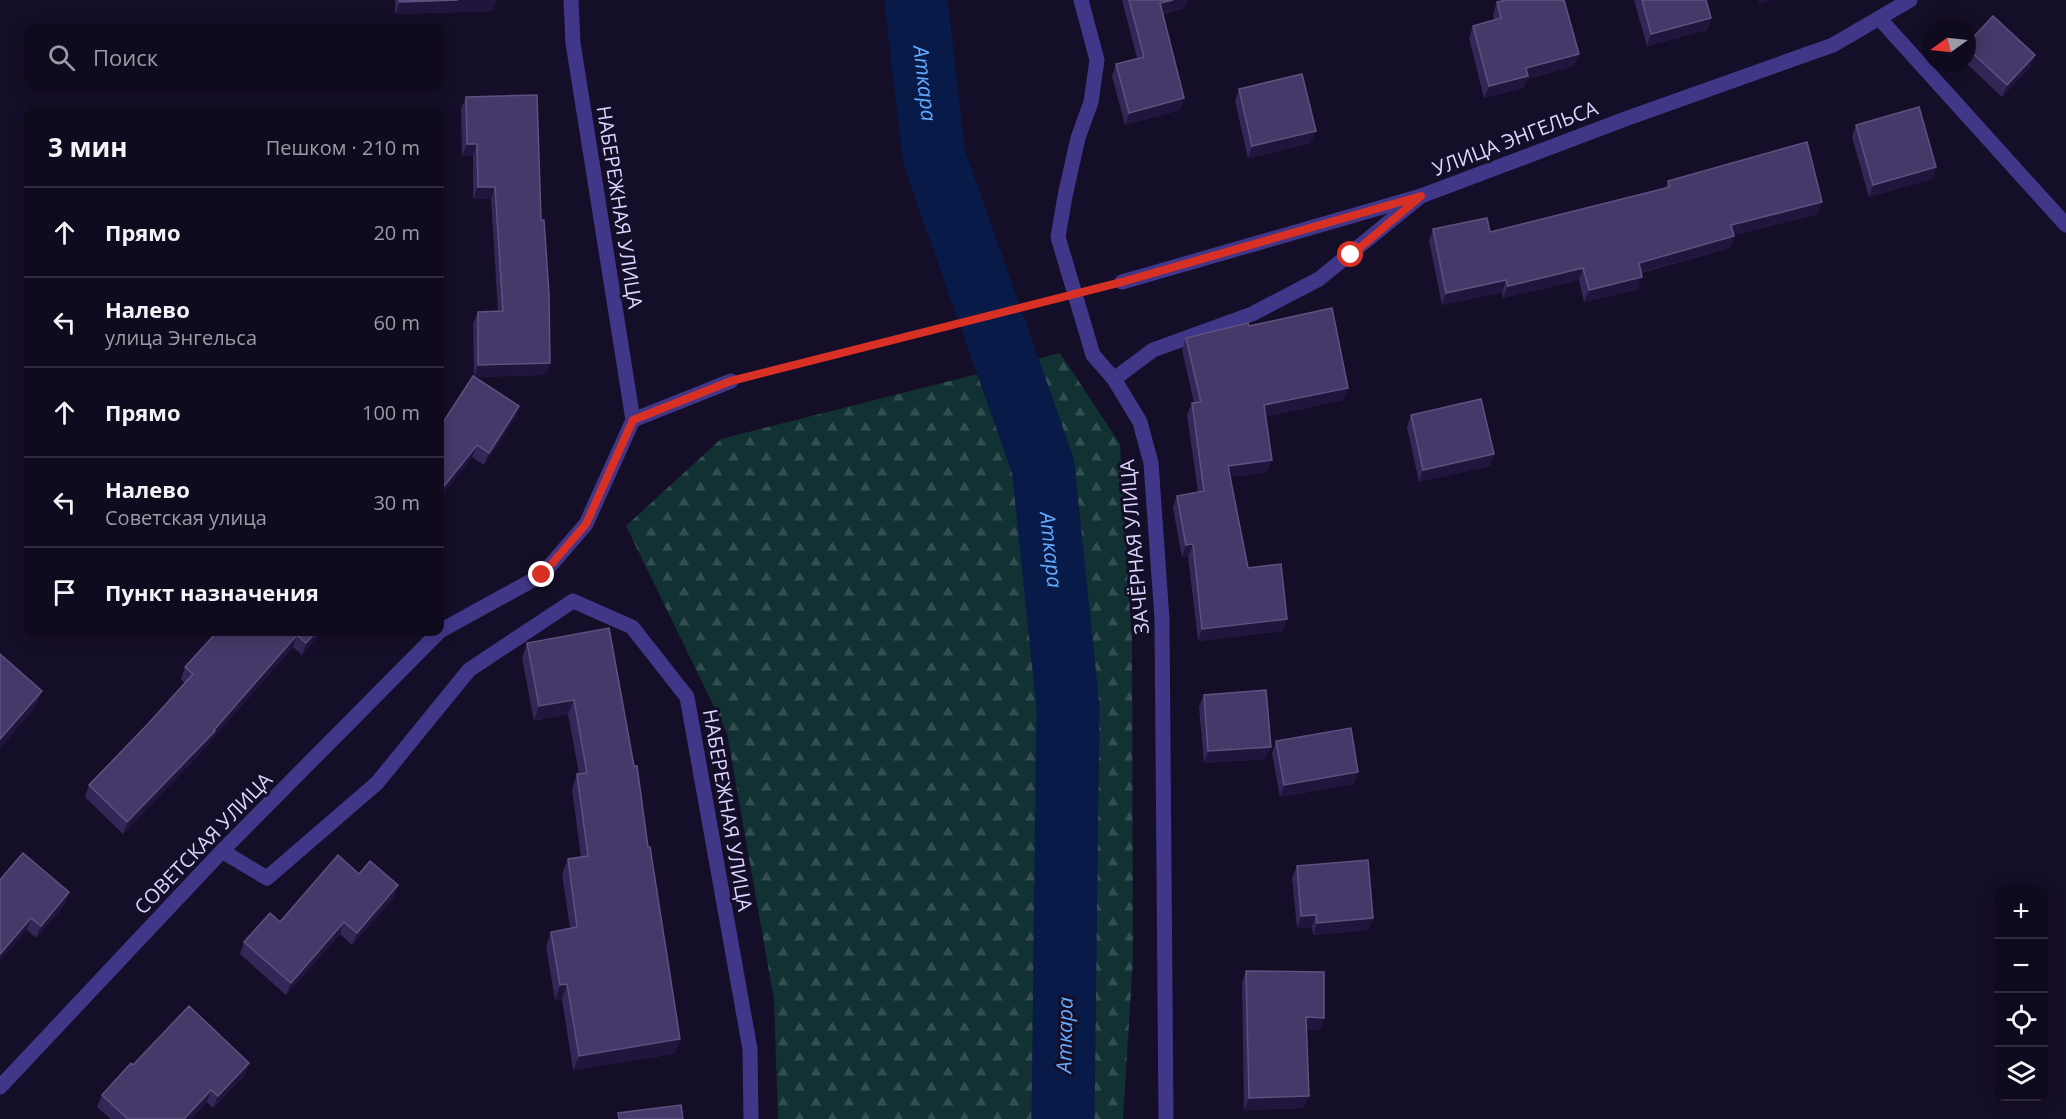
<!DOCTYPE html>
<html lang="ru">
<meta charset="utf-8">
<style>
:root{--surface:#100a1e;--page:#1e182b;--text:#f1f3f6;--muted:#9c9aa4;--line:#302b3c}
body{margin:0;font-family:"Open Sans",sans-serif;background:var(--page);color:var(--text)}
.controls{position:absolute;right:18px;bottom:18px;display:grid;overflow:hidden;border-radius:12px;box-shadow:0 3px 15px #0003}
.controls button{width:54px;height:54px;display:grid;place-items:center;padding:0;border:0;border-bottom:2px solid var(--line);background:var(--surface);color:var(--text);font:30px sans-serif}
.compass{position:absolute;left:1922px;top:18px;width:54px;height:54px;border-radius:50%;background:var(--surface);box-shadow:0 3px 15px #0003;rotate:255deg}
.stop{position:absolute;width:18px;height:18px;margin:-14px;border:4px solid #d93025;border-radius:50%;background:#fff}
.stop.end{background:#d93025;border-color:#fff;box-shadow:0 2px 6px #0008}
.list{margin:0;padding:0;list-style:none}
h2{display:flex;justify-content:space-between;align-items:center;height:78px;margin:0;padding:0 24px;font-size:26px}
h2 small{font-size:20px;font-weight:400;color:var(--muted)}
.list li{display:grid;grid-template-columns:39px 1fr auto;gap:18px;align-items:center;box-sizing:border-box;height:90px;padding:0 24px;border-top:2px solid var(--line)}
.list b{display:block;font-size:22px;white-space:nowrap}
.list p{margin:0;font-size:20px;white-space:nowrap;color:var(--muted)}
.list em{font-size:20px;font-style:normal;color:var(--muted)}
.icon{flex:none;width:33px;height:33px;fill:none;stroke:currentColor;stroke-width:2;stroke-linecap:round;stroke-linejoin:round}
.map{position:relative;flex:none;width:2066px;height:1119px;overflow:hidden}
.search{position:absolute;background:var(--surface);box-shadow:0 3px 15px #0003;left:24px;top:24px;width:420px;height:66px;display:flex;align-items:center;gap:15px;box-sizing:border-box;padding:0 21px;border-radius:12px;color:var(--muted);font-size:22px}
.panel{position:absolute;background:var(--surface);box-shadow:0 3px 15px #0003;left:24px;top:108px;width:420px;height:528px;border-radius:12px}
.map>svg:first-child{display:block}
.forest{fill:url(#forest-firs)}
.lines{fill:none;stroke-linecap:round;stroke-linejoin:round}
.river{stroke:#081a48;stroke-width:63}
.lane{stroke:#403789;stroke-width:15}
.street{stroke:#403789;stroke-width:15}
.path-bridge{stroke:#29bdbf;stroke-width:4;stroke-dasharray:3 4.5;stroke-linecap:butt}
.wall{fill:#342657}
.shaded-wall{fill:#20153c}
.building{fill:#463969;stroke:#5e5180;stroke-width:1.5}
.route{stroke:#d93025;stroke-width:8}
.labels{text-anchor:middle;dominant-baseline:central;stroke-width:6;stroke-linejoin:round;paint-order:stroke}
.street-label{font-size:20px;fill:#ddd5ff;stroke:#150e28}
.water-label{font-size:21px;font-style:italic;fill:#63abff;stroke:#150e28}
</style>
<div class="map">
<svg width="2066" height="1119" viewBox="0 0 2066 1119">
<defs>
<pattern id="forest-firs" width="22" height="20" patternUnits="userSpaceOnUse" patternTransform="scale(1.5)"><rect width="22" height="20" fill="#113132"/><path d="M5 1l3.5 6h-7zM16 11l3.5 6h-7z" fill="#334e51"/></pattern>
</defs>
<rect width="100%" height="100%" fill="#150e28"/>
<path class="forest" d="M 1060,353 L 1120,444 L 1132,640 L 1133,960 L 1123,1119 L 778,1119 L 774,1000 L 727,733 L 626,526 L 721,439 Z"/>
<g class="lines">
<path class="river" id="s1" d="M 916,0 L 934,157 L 1043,466 L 1068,707 L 1063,1119"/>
<g class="lane">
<path d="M 1879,18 L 2066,225"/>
<path d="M 1114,379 L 1153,350 L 1252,314 L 1319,279 L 1421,196"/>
</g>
<g class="street">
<path d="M 571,0 L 573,43 L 633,420"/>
<path d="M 1081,0 L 1097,60 L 1091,102 L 1078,138 L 1065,196 L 1058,237 L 1093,355 L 1114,379 L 1140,422 L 1151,463 L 1162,619 L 1166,1119"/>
<path d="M 1122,282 L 1421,196 L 1628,118 L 1833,45 L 1910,0"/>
<path d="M 633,420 L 731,381"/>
<path d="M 440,631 L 542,575 L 586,524 L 633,420"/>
<path d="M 222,851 L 267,878 L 377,783 L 469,670 L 573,601 L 632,627 L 687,697 L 750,1049 L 751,1119"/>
<path d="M 0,1087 L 222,851 L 439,632"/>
</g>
<path class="path-bridge" d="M 731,381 L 1122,282"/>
</g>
<g class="wall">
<path d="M 395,0 L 496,0 L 492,11 L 395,14 Z"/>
<path d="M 1122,0 L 1187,0 L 1184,8 L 1163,14 L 1180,110 L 1125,125 L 1112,76 L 1116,64 L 1137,58 Z"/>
<path d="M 1634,0 L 1706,0 L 1711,18 L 1707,30 L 1647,46 Z"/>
<path d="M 1497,2 L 1574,66 L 1527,79 L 1523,88 L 1484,98 L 1469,38 L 1473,26 L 1494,20 L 1493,14 Z"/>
<path d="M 1967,48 L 2035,55 L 2030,67 L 2002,97 L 1966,63 L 1967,63 Z"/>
<path d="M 1239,89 L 1311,143 L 1248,158 L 1235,101 Z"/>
<path d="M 466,97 L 541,220 L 550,363 L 546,375 L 474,377 L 519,406 L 515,418 L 484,465 L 472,457 L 440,497 L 440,427 L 474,377 L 473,324 L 478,312 L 498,311 L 491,199 L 473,199 L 473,156 L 462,156 L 461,109 Z"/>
<path d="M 1856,125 L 1936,167 L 1932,179 L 1869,197 L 1852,137 Z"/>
<path d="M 1668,181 L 1818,214 L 1734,235 L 1730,248 L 1641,273 L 1638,289 L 1584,302 L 1579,280 L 1503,298 L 1502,292 L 1442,305 L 1429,241 L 1433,229 L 1490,232 L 1665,188 Z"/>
<path d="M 1249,326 L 1344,400 L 1266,416 L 1267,472 L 1230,477 L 1248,568 L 1283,631 L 1198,641 L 1188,556 L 1182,557 L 1173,508 L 1177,496 L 1198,492 L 1187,415 L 1192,403 L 1194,403 L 1182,350 L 1186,338 Z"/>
<path d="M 1411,415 L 1494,454 L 1490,466 L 1419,482 L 1407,427 Z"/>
<path d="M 609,628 L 648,847 L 680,1039 L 674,1054 L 573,1070 L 562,999 L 555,1000 L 546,946 L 551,932 L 570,928 L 562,874 L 568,859 L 581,857 L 572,789 L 577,774 L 579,774 L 568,714 L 534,721 L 522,658 L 527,643 Z"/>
<path d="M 217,632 L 322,632 L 302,655 L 293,647 L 212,739 L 210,743 L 123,834 L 85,797 L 89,785 L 147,725 L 185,683 L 181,679 L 185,667 Z"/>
<path d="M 1204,695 L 1266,759 L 1204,763 L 1199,707 Z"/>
<path d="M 1276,741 L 1354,784 L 1280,797 L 1272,753 Z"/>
<path d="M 1297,866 L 1373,918 L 1368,930 L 1313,935 L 1312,927 L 1297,928 L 1292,878 Z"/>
<path d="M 359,874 L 394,897 L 352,945 L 340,934 L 286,995 L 240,954 L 244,942 L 280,922 Z"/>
<path d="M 0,880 L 65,904 L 36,938 L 27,930 Z"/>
<path d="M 1246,971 L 1324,1018 L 1320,1030 L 1306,1029 L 1304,1108 L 1244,1110 L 1242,983 Z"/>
<path d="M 245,1075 L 213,1108 L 207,1102 L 191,1119 L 111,1119 L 97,1107 L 102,1095 Z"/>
</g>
<g class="shaded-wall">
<path d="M 458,0 L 496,0 L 492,11 L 395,14 L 400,2 Z"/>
<path d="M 1173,0 L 1187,0 L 1184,8 L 1156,15 L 1160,3 Z"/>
<path d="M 1759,0 L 1773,0 L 1758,4 Z"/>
<path d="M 1711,18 L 1707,30 L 1647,46 L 1651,34 Z"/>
<path d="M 1579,54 L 1574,66 L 1527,79 L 1523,88 L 1484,98 L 1489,86 L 1526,68 Z"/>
<path d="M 2035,55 L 2030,67 L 2002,97 L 2007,85 Z"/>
<path d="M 1184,98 L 1180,110 L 1125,125 L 1129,113 Z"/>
<path d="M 1316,131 L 1311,143 L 1248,158 L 1252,146 Z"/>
<path d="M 467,144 L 477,144 L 473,156 L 462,156 Z"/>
<path d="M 1936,167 L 1932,179 L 1869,197 L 1873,185 Z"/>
<path d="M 478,187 L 495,187 L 491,199 L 473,199 Z"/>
<path d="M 1822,202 L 1818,214 L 1727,237 L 1731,225 Z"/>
<path d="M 1734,236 L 1730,248 L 1634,274 L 1639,263 Z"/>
<path d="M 1583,268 L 1579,280 L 1503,298 L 1508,286 Z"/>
<path d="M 1642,277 L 1638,289 L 1584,302 L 1589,290 Z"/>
<path d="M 1506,280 L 1502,292 L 1442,305 L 1446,293 Z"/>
<path d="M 550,363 L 546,375 L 474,377 L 478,365 Z"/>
<path d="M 1348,388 L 1344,400 L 1260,417 L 1264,405 Z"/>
<path d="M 519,406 L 515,418 L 484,465 L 489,453 Z"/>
<path d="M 477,445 L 472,457 L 440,497 L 440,491 Z"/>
<path d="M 1494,454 L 1490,466 L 1419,482 L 1423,470 Z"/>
<path d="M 1272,460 L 1267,472 L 1224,478 L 1228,466 Z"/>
<path d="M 1193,544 L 1188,556 L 1182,557 L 1186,545 Z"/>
<path d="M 1287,619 L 1283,631 L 1198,641 L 1202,629 Z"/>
<path d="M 316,632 L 322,632 L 302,655 L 306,643 Z"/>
<path d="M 297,635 L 293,647 L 212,739 L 210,743 L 123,834 L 127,822 L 214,730 Z"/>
<path d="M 42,691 L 35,708 L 0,749 L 0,739 Z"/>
<path d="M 574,700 L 568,714 L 534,721 L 539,706 Z"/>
<path d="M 1271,747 L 1266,759 L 1204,763 L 1208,751 Z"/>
<path d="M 1358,772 L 1354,784 L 1280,797 L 1284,785 Z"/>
<path d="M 398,885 L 394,897 L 352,945 L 357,933 Z"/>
<path d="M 69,892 L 65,904 L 36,938 L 41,926 Z"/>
<path d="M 1316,915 L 1312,927 L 1297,928 L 1301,916 Z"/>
<path d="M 31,918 L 27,930 L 0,961 L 0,954 Z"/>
<path d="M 1373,918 L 1368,930 L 1313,935 L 1317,923 Z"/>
<path d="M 344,922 L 340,934 L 286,995 L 291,983 Z"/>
<path d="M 567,984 L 562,999 L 555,1000 L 560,985 Z"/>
<path d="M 1306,1017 L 1324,1018 L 1320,1030 L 1302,1029 Z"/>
<path d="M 680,1039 L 674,1054 L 573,1070 L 579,1056 Z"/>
<path d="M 249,1063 L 245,1075 L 213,1108 L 218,1096 Z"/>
<path d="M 211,1090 L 207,1102 L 191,1119 L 184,1119 Z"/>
<path d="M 1309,1096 L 1304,1108 L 1244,1110 L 1249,1098 Z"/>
</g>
<g class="building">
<path d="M 399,0 L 458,0 L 400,2 Z"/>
<path d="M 1129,0 L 1173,0 L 1160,3 L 1184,98 L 1129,113 L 1116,64 L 1144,57 Z"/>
<path d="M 1506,0 L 1564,0 L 1579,54 L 1526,68 L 1528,76 L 1489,86 L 1473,26 L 1501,18 L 1497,2 Z"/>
<path d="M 1642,0 L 1706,0 L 1711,18 L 1651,34 Z"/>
<path d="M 1993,16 L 2035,55 L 2007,85 L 1967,48 L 1967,44 Z"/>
<path d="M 1302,74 L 1316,131 L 1252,146 L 1239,89 Z"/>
<path d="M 537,95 L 541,220 L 544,220 L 549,294 L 550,363 L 478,365 L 478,312 L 503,311 L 495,187 L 478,187 L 477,144 L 467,144 L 466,97 Z"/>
<path d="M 1919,107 L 1936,167 L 1873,185 L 1856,125 Z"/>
<path d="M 1807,142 L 1822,202 L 1731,225 L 1734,236 L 1639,263 L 1642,277 L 1589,290 L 1583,268 L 1508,286 L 1506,280 L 1446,293 L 1433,229 L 1487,218 L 1490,232 L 1670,187 L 1668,181 Z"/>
<path d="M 1332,308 L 1348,388 L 1264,405 L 1272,460 L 1228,466 L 1248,568 L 1281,564 L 1287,619 L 1202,629 L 1193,544 L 1186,545 L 1177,496 L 1204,491 L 1192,403 L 1201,402 L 1186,338 L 1248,323 L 1249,326 Z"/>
<path d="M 473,376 L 519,406 L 489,453 L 477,445 L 440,491 L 440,427 Z"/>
<path d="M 1481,399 L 1494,454 L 1423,470 L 1411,415 Z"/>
<path d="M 609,628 L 634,766 L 637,766 L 648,847 L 650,847 L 680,1039 L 579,1056 L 567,984 L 560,985 L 551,932 L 577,927 L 568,859 L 588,856 L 577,774 L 587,773 L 574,700 L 539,706 L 527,643 Z"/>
<path d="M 217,632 L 316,632 L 306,643 L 297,635 L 214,730 L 215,731 L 127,822 L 89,785 L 147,725 L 193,674 L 185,667 Z"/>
<path d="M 0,654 L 42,691 L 0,739 Z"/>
<path d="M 1266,690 L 1271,747 L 1208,751 L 1204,695 Z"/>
<path d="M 1351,728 L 1358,772 L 1284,785 L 1276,741 Z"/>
<path d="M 23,853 L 69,892 L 41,926 L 31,918 L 0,954 L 0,880 Z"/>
<path d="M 338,855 L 359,874 L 370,861 L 398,885 L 357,933 L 344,922 L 291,983 L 244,942 L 270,913 L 280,922 Z"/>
<path d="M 1368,860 L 1373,918 L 1317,923 L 1316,915 L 1301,916 L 1297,866 Z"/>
<path d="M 1246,971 L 1324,972 L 1324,1018 L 1306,1017 L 1309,1096 L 1249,1098 Z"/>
<path d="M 189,1006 L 249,1063 L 218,1096 L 211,1090 L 184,1119 L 128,1119 L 102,1095 L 131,1063 L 133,1065 Z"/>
<path d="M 681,1105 L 683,1119 L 619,1119 L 618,1113 Z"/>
</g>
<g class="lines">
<path class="route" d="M 542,575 L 586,524 L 633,420 L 731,381 L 1122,282 L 1421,196 L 1351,255"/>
</g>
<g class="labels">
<g class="street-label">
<text transform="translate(1515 138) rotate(-21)">УЛИЦА ЭНГЕЛЬСА</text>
<text transform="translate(620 207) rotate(81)">НАБЕРЕЖНАЯ УЛИЦА</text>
<text transform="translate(1134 547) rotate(-95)">ЗАЧЁРНАЯ УЛИЦА</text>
<text transform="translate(728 810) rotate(80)">НАБЕРЕЖНАЯ УЛИЦА</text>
<text transform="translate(203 843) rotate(-46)">СОВЕТСКАЯ УЛИЦА</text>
</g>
<g class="water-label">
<text stroke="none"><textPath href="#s1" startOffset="84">Аткара</textPath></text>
<text stroke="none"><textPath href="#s1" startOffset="570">Аткара</textPath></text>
<text transform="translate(1064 1035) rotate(-89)">Аткара</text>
</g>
</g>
</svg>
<div class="controls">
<button>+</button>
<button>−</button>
<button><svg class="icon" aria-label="locate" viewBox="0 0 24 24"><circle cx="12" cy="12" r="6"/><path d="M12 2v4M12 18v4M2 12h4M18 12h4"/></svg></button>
<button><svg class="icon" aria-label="layers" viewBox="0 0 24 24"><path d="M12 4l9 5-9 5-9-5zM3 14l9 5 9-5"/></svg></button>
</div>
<svg class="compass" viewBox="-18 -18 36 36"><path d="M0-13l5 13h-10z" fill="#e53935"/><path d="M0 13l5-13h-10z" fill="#9c9aa4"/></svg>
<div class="stop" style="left:1351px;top:255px"></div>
<div class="stop end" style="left:542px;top:575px"></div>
<div class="search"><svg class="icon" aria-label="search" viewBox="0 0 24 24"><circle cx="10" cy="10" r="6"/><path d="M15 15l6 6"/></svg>Поиск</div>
<section class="panel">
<h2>3 мин<small>Пешком · 210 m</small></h2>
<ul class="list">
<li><svg class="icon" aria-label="ahead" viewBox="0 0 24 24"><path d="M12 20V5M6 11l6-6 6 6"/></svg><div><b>Прямо</b></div><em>20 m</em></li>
<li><svg class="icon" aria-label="left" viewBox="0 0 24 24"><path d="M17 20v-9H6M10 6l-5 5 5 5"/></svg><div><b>Налево</b><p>улица Энгельса</p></div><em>60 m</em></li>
<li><svg class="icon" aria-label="ahead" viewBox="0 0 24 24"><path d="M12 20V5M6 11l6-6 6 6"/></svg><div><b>Прямо</b></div><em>100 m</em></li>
<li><svg class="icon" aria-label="left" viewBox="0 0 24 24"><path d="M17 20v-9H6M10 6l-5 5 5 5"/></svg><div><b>Налево</b><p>Советская улица</p></div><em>30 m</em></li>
<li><svg class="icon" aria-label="arrive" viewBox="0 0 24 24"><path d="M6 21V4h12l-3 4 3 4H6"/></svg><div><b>Пункт назначения</b></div></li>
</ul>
</section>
</div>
